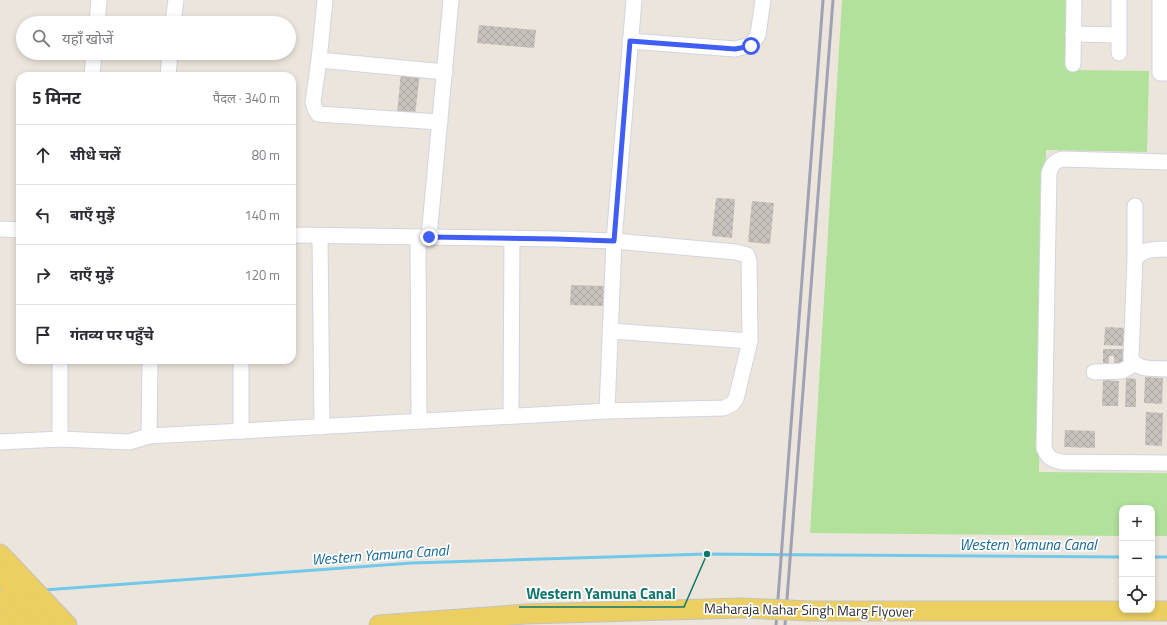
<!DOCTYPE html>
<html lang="hi">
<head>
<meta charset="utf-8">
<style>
  :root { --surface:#fff; --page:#f7f7f7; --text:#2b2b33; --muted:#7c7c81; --line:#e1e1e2 }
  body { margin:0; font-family:"Titillium Web","Noto Sans Devanagari",sans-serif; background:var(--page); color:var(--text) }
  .controls { position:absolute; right:12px; bottom:12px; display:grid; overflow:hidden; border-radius:8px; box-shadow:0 2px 6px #0003 }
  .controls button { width:36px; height:36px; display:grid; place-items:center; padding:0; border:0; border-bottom:1px solid var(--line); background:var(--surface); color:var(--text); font:20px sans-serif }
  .stop { position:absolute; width:12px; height:12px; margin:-9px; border:3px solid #405ef4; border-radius:50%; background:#fff }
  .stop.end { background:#405ef4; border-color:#fff; box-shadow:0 1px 4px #0008 }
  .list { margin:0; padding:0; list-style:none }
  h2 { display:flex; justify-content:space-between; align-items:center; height:52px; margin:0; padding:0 16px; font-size:17px }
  h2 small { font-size:13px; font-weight:400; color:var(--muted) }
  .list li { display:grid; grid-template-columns:26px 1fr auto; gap:12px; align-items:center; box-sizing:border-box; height:60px; padding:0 16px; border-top:1px solid var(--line) }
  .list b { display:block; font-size:15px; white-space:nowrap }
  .list em { font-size:13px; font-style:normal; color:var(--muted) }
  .icon { flex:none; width:22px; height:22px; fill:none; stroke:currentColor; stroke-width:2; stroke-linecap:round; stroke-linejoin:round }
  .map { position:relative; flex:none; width:1167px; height:625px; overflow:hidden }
  .search { position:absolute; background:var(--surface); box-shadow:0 2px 6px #0003; left:16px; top:16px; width:280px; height:44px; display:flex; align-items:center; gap:10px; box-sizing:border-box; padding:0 14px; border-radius:22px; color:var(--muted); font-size:15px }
  .panel { position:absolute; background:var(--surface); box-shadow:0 2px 6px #0003; left:16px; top:72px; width:280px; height:292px; border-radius:12px }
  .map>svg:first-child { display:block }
</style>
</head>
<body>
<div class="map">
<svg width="1167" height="625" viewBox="0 0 1167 625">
  <defs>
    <pattern id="building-cross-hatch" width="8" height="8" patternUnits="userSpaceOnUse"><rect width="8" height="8" fill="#c7c2bc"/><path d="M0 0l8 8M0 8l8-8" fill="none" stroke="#aba7a2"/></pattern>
  </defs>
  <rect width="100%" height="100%" fill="#ece5dc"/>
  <!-- park -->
  <path fill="#b1e19a" d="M842 0H1069L1067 70 1149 71 1147 152 1046 150 1039 472 1167 473V536H1152V508H1122V536L810 533Z"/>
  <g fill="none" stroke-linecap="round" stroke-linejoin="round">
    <!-- stream -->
    <g stroke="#72c8eb" stroke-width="3">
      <path d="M1152 557H1167"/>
      <path d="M44 590 412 563 707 554 1122 557"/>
    </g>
  </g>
  <!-- building -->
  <g fill="url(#building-cross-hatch)">
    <path d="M479 25 536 30 534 48 477 43Z"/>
    <path d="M401 72 420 73 415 116 397 114Z"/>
    <path d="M716 198 735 199 732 238 712 236Z"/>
    <path d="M752 201 774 203 770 244 748 242Z"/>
    <path d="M571 285 605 286 604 306 570 305Z"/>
    <path d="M1105 327 1126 328V346L1104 345Z"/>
    <path d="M1103 349H1125V364H1114V356H1109V364H1103Z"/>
    <path d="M1145 377 1163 378 1162 404 1144 403Z"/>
    <path d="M1126 378 1136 379V407H1125Z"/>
    <path d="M1103 380 1119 381 1118 406H1102Z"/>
    <path d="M1146 412 1163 413 1162 446 1145 445Z"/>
    <path d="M1065 430 1095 431V448L1064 447Z"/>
  </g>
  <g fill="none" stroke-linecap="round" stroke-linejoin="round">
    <!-- minor casing -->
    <g stroke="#d2d4e2" stroke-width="17">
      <g id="minor">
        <path d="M325 0 319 60 313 102 315 109 318 114 440 122"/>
        <path d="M1160 0V73H1167"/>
        <path d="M97 23 99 0"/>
        <path d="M173 23 176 0"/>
        <path d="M1073 34 1119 35"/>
        <path d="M630 41 735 49 751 45 758 35 763 0"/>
        <path d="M1119 53V0"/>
        <path d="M319 60 445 72"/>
        <path d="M1073 64 1074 0"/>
        <path d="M92 76 94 53"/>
        <path d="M168 76 170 53"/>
        <path d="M1167 162 1062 159C1054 161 1052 165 1049 173L1044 448C1048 458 1052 460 1062 462L1167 463"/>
        <path d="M0 229 20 230"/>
        <path d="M320 236 322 427"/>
        <path d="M418 237 419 421"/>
        <path d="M429 237 451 0"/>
        <path d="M1167 249C1154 250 1143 248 1135 259L1131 358C1136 371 1155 368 1167 369"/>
        <path d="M1135 259V206"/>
        <path d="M611 331 750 341"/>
        <path d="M150 360 149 436 607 411 724 408 732 404 736 399 750 341 749 261 747 255 736 252 614 241 556 239 292 235"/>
        <path d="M241 360V431"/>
        <path d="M1094 372 1122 371 1134 364"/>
        <path d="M607 411 614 241 634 0"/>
        <path d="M511 416 512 238"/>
        <path d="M60 439 129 442 149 436"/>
        <path d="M0 442 60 439V360"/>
      </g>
    </g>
    <!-- major casing -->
    <g stroke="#c3c3c3" stroke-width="21">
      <g id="major">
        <path d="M0 554 67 625"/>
        <path d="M0 572 24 604 44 625"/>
        <path d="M0 600 24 625"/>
        <path d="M810 611H1167"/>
        <path d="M0 624 1 625"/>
        <path d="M379 625 526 614 742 608"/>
      </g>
    </g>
    <!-- minor -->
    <use href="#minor" stroke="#fff" stroke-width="15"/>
    <!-- major -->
    <use href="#major" stroke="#eccf60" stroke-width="19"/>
    <!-- rail -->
    <g stroke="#9fa2b4" stroke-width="3">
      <path d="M776 625 823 0"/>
      <path d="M785 625 833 0"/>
    </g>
    <!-- major-bridge casing -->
    <g stroke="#c3c3c3" stroke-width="21" stroke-linecap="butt">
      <path id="major-bridge" d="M742 608 810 611"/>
    </g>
    <!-- major-bridge -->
    <use href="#major-bridge" stroke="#eccf60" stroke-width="19"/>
  </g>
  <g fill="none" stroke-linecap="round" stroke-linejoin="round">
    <!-- route -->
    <path stroke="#405ef4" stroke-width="5" d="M429 237 556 239 614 241 630 41 735 49 751 46"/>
  </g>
  <g text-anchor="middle" stroke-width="3.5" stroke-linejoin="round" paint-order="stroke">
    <!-- street labels -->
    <g font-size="14" fill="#2a2a2a" stroke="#fff">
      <text transform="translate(809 610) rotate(1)" y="5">Maharaja Nahar Singh Marg Flyover</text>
    </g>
    <!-- water labels -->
    <g font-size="15" font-style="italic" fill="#116697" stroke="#fff">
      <text x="1028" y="550">Western Yamuna Canal</text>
      <text transform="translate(380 555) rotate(-4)" y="5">Western Yamuna Canal</text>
    </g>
  </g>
  <!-- callouts -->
  <path fill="none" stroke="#0f766e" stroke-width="1.5" d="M707 554L684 607H519"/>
  <circle fill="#0f766e" stroke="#fff" stroke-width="1.5" cx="707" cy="554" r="4"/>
  <g font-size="15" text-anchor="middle" font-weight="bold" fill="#0f766e" stroke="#fff" stroke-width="3.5" stroke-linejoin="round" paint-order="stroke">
    <text x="601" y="599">Western Yamuna Canal</text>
  </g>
</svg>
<div class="controls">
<button>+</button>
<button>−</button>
<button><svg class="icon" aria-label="locate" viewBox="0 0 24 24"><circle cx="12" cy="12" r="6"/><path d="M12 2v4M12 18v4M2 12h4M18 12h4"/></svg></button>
</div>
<div class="stop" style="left:751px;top:46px"></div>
<div class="stop end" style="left:429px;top:237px"></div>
<div class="search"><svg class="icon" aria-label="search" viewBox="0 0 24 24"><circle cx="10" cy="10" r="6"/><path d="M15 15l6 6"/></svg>यहाँ खोजें</div>
<section class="panel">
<h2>5 मिनट<small>पैदल · 340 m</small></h2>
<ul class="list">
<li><svg class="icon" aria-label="ahead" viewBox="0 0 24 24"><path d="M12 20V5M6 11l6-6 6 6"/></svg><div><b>सीधे चलें</b></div><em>80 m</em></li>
<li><svg class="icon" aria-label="left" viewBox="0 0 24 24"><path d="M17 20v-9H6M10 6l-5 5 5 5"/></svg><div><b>बाएँ मुड़ें</b></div><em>140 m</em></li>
<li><svg class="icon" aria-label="right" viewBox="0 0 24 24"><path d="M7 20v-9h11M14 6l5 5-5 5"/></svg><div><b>दाएँ मुड़ें</b></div><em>120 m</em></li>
<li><svg class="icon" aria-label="arrive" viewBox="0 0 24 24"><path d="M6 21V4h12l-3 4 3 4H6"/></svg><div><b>गंतव्य पर पहुँचे</b></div></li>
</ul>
</section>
</div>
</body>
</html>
